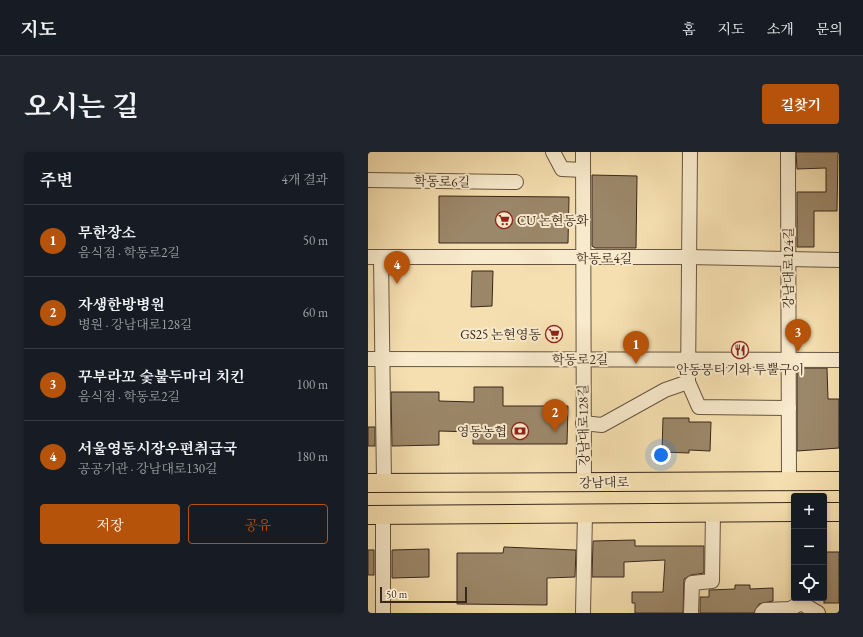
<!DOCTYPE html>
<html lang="ko">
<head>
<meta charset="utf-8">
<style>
  :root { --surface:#171b24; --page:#20242c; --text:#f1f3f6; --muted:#9ea1a6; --line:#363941; --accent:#b45309 }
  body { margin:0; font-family:"EB Garamond","Noto Serif KR",serif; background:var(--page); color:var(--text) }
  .controls { position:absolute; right:12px; bottom:12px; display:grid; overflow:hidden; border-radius:4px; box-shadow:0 2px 6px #0003 }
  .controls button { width:36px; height:36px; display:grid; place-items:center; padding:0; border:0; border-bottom:1px solid var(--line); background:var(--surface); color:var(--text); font:20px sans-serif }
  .scale { position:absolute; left:12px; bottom:10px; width:87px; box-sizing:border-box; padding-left:4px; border:2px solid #39271c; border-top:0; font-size:11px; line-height:14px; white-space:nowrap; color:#39271c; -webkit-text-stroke:3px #f8eacc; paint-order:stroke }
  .you { position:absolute; left:293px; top:303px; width:14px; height:14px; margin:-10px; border:3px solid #fff; border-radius:50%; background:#1a73e8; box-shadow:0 0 0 6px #1a73e833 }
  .badge { display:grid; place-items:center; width:26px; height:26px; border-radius:50%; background:var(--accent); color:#fff; font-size:13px; font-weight:700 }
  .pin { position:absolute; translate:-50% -33px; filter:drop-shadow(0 1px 2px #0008) }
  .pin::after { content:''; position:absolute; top:21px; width:14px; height:12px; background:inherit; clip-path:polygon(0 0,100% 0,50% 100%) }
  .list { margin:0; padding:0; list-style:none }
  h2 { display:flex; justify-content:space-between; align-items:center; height:52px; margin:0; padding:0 16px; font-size:17px }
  h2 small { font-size:13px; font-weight:400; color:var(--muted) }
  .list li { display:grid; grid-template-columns:26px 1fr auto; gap:12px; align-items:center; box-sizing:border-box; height:72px; padding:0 16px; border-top:1px solid var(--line) }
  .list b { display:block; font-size:15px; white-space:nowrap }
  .list p { margin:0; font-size:13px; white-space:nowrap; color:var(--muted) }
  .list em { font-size:13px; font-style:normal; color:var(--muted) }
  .actions { display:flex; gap:8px; padding:12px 16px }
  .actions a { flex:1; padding:9px 0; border:1px solid var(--accent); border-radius:4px; text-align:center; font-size:14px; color:var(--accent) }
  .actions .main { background:var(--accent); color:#fff }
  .icon { flex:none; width:22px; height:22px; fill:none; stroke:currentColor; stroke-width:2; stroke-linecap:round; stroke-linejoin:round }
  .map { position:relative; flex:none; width:471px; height:461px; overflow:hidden; border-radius:4px }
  header { display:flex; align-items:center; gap:24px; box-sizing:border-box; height:56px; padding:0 20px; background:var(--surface); border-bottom:1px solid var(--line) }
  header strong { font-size:19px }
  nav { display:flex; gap:22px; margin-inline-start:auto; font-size:14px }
  .intro { display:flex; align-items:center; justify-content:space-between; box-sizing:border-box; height:96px; padding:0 24px }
  h1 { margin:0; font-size:28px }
  .button { padding:10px 18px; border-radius:4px; background:var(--accent); color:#fff; font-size:14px; font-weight:700 }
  main { display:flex; gap:24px; padding:0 24px }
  aside { flex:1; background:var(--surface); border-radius:4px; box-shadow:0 2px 6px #0003 }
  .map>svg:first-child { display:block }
</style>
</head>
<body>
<header>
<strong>지도</strong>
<nav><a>홈</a><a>지도</a><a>소개</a><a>문의</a></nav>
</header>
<div class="intro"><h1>오시는 길</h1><a class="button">길찾기</a></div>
<main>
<aside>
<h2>주변<small>4개 결과</small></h2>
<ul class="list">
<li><span class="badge">1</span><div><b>무한장소</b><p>음식점 · 학동로2길</p></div><em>50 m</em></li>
<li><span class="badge">2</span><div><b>자생한방병원</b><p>병원 · 강남대로128길</p></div><em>60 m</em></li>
<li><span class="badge">3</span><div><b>꾸부라꼬 숯불두마리 치킨</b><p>음식점 · 학동로2길</p></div><em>100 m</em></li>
<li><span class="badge">4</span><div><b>서울영동시장우편취급국</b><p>공공기관 · 강남대로130길</p></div><em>180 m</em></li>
</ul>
<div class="actions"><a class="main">저장</a><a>공유</a></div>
</aside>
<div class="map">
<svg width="471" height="461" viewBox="0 0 471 461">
  <rect width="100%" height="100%" fill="#f5dfb0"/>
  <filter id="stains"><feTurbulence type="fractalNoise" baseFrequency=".005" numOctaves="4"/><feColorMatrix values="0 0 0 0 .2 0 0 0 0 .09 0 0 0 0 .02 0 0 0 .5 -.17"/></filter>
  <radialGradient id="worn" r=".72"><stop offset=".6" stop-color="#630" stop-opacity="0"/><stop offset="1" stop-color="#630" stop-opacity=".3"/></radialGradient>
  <!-- building -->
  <g fill="#9b8769" stroke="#39271c">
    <path d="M428 0H470L469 59H446V95H429V40H458V16L429 17Z"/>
    <path d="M224 23 269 24 268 96H227L224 94Z"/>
    <path d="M71 44 201 45 200 91H71Z"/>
    <path d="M104 119H125L124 154 103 155Z"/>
    <path d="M429 216H459L460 247H471V296L429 299Z"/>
    <path d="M106 235H135V254H200L199 292H105V280L71 279V293L24 294 23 240H71V249L106 250Z"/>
    <path d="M295 266H321V270H343L342 299 321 298V301L294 300Z"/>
    <rect x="0" y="275" width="7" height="19"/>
    <path d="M267 388V394H336V421L323 423 316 427 315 461H267V451H264V440H295L297 408 256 410V425H224L225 389Z"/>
    <path d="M136 395 208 398 207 425 179 426V453L89 452V401H135Z"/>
    <path d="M61 397V425L24 426V398Z"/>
    <rect x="0" y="398" width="6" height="25"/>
    <rect x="456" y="400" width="15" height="51"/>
    <path d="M367 433H382V437L405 436V449L391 452 386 461H332V445H341V438L367 437Z"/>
  </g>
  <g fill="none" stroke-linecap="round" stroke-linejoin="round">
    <!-- minor casing -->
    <g stroke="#685541" stroke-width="16">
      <g id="minor">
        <path d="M185 0 194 17 215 18"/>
        <path d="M215 0 216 330"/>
        <path d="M420 0 421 329"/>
        <path d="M0 28 148 30"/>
        <path d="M0 105H320L471 108"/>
        <path d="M13 106 16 331"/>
        <path d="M0 207 471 208"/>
        <path d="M320 230 322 0"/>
        <path d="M215 271 234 273 297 238 320 230 331 255 421 256"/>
        <path d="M15 362V461"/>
        <path d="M433 451 450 461"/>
        <path d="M215 461 217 361"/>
        <path d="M323 461 324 431 344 429 345 360"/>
        <path d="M394 461 397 458 422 457 433 451"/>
      </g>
    </g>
    <!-- major casing -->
    <g stroke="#39271c" stroke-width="20">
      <g id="major">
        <path d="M0 331 471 329"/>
        <path d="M456 360H471"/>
        <path d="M0 363 426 360"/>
      </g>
    </g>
    <!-- minor -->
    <use href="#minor" stroke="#f8eacc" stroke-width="14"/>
    <!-- major -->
    <use href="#major" stroke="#f5dfb0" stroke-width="18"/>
  </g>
  <!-- icons -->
  <defs>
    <g id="supermarket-ring" transform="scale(0.9)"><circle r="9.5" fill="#f8eacc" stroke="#8f2418" stroke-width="1.5"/><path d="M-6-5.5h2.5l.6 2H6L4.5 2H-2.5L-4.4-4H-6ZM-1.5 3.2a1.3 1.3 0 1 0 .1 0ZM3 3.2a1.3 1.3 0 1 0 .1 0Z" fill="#8f2418"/></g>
    <g id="restaurant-ring" transform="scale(0.9)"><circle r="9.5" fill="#f8eacc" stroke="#8f2418" stroke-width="1.5"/><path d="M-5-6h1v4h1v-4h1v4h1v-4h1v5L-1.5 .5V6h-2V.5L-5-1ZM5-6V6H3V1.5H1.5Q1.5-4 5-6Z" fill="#8f2418"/></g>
    <g id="bank-ring" transform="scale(0.9)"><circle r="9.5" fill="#f8eacc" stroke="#8f2418" stroke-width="1.5"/><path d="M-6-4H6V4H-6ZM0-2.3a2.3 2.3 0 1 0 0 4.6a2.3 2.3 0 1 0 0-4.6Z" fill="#8f2418"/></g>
  </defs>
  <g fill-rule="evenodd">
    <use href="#supermarket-ring" x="136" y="68"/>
    <use href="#supermarket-ring" x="186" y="182"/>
    <use href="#restaurant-ring" x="372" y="198"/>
    <use href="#bank-ring" x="152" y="279"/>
  </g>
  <g text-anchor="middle" stroke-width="4" stroke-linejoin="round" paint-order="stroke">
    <!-- street labels -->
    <g font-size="13" fill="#39271c" stroke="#f8eacc">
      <text transform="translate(74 29) rotate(1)" y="5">학동로6길</text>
      <text x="236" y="111">학동로4길</text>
      <text transform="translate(420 116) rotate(-90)" y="5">강남대로124길</text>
      <text x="212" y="212">학동로2길</text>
      <text transform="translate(215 273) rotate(-91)" y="5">강남대로128길</text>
      <text transform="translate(236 330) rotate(-1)" y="5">강남대로</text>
    </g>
    <!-- poi labels -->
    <g font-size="13" fill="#39271c" stroke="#f8eacc" text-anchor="end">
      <text x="149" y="73" text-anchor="start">CU 논현동화</text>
      <text x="173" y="187">GS25 논현영동</text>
      <text x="372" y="222" text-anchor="middle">안동뭉티기와 투뿔구이</text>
      <text x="139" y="284">영동농협</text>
    </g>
  </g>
  <rect width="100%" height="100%" filter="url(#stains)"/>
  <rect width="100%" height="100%" fill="url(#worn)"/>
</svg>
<div class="controls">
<button>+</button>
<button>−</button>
<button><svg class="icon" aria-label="locate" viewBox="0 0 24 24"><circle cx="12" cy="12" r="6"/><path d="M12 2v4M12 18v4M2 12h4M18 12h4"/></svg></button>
</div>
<div class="scale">50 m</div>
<div class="you"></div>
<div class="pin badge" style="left:268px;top:212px">1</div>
<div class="pin badge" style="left:187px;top:280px">2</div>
<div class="pin badge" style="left:430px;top:200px">3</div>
<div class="pin badge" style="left:29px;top:132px">4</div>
</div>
</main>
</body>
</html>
